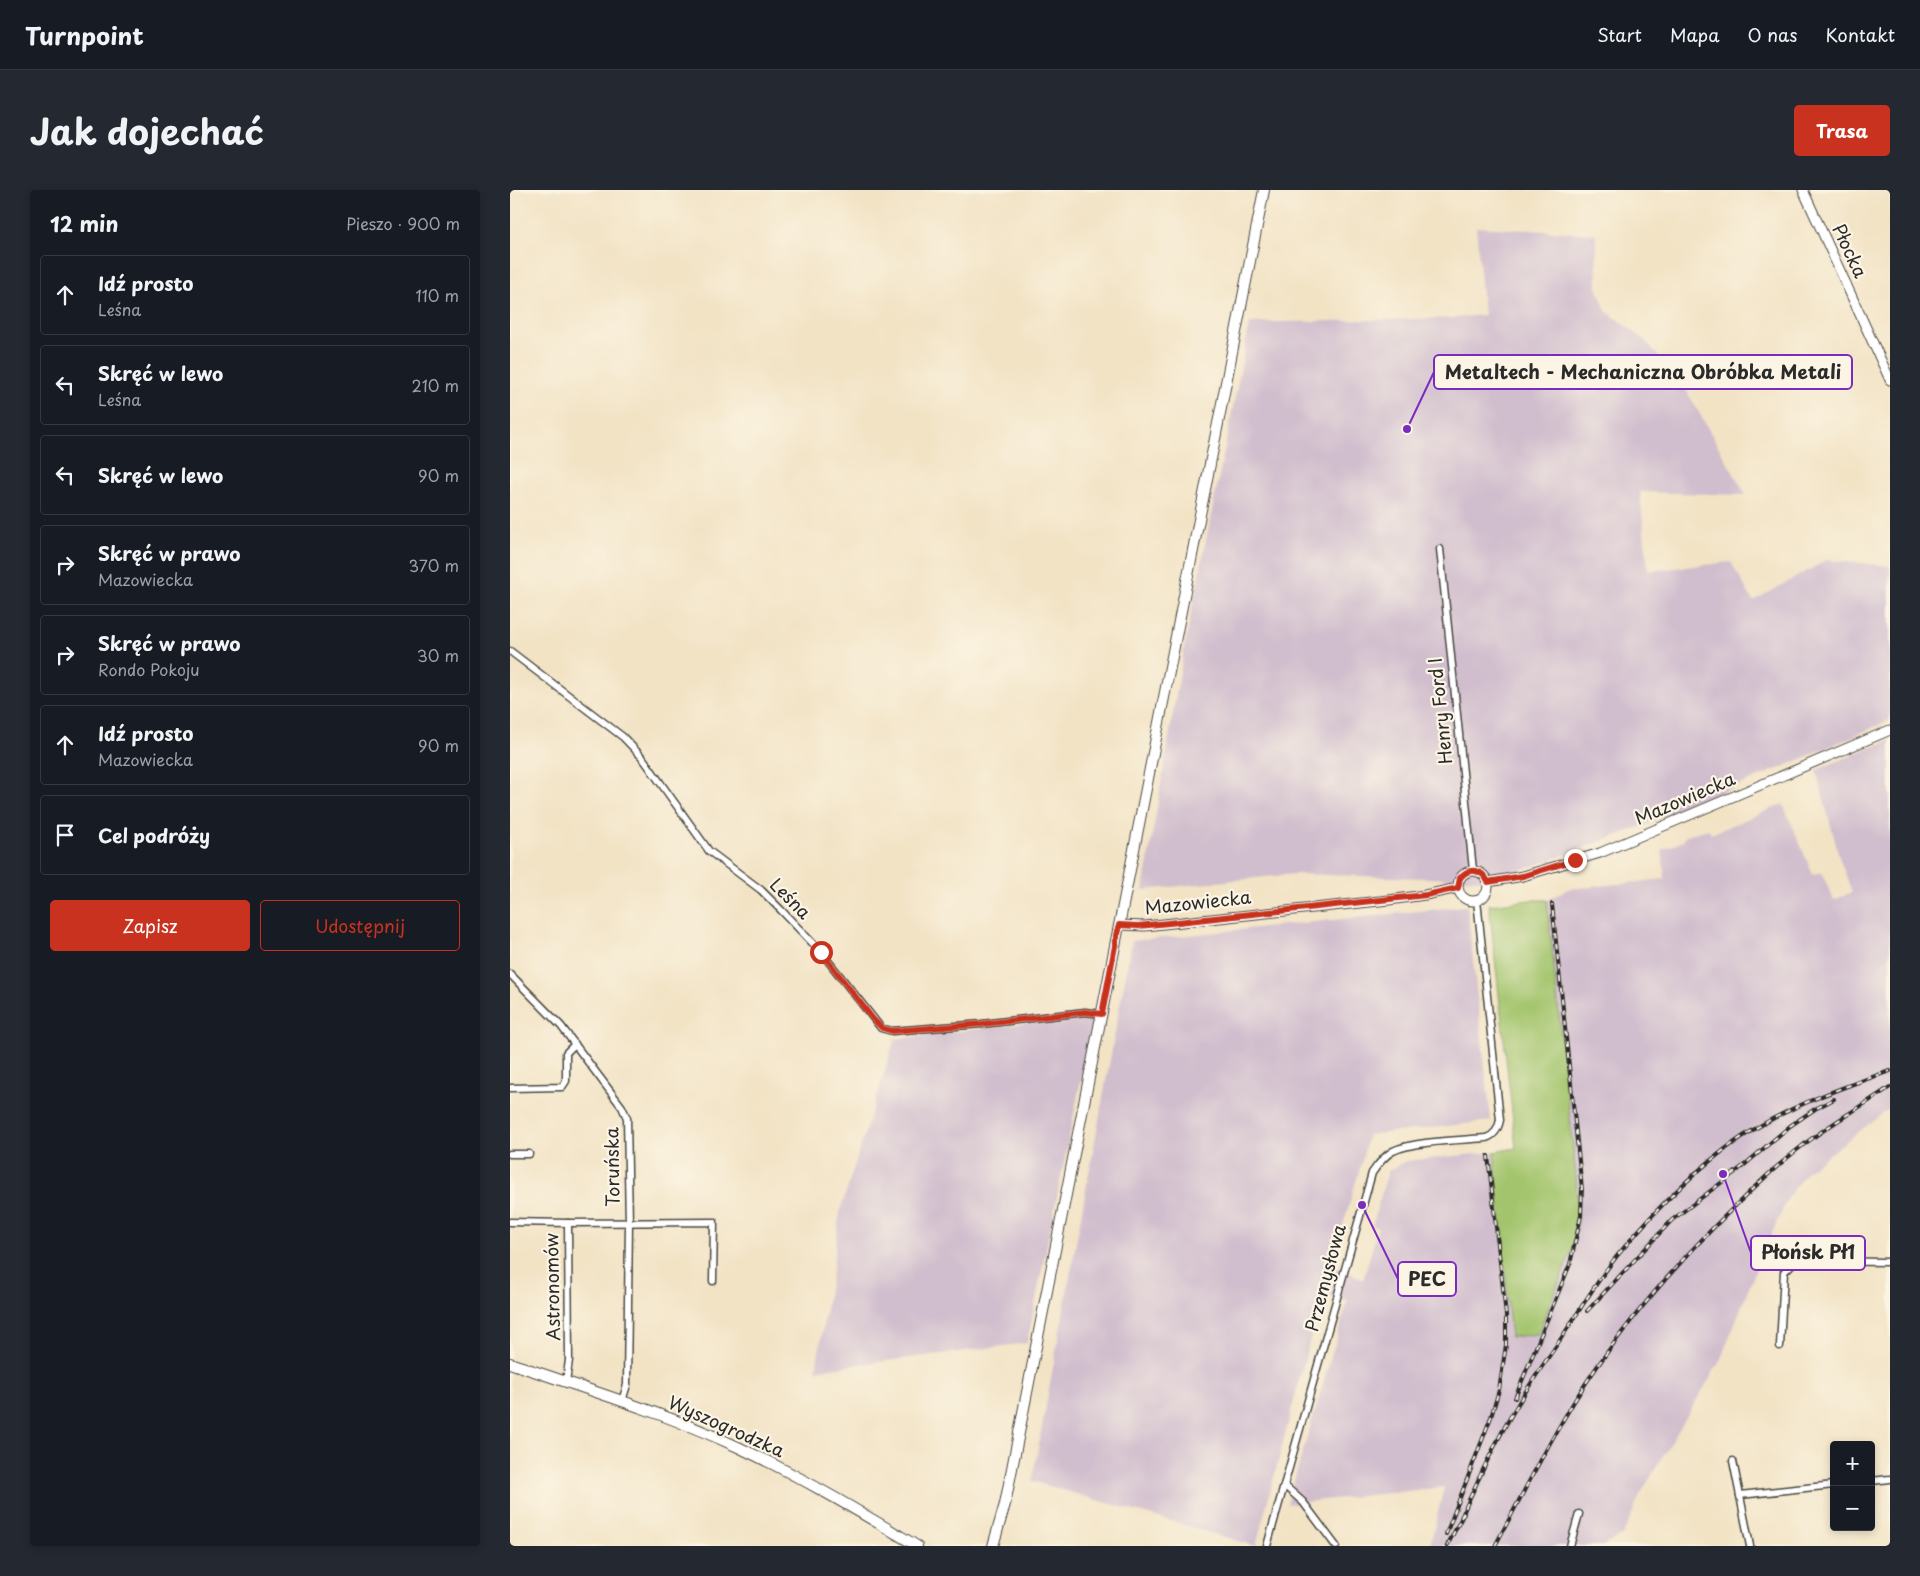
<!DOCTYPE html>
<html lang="pl">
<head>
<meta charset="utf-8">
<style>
  :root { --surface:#171b24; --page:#242831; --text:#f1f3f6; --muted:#9ea1a6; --line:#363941; --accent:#c8321e }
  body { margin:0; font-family:"Playpen Sans",sans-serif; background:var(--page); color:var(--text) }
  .controls { position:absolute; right:15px; bottom:15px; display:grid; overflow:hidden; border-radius:5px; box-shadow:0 2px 8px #0003 }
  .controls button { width:45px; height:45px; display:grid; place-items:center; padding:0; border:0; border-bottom:1px solid var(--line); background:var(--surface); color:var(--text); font:25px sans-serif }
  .stop { position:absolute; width:15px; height:15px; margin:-11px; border:4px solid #c8321e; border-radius:50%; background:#fff }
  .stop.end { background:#c8321e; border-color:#fff; box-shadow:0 1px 5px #0008 }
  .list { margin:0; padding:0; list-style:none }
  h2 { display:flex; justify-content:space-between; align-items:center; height:65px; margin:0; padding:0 20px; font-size:21px }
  h2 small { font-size:16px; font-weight:400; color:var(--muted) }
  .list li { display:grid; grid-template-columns:32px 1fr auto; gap:15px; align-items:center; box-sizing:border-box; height:80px; margin:0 10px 10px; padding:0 10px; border:1px solid var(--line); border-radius:5px }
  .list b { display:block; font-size:19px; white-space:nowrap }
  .list p { margin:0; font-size:16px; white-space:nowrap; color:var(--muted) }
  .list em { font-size:16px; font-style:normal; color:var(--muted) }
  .actions { display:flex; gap:10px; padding:15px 20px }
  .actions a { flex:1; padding:11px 0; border:1px solid var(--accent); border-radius:5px; text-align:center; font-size:18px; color:var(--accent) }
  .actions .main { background:var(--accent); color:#fff }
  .icon { flex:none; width:28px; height:28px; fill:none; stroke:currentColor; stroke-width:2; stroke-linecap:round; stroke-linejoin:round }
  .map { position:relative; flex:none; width:1380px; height:1356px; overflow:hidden; border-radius:5px }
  header { display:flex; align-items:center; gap:30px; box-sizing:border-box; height:70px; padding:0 25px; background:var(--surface); border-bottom:1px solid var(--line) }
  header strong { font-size:24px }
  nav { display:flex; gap:28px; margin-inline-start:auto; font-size:18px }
  .intro { display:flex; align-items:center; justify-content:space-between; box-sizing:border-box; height:120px; padding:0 30px }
  h1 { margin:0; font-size:35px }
  .button { padding:12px 22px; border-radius:5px; background:var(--accent); color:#fff; font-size:18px; font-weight:700 }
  main { display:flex; gap:30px; padding:0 30px }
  aside { flex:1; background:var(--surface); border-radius:5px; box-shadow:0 2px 8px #0003 }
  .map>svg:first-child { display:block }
</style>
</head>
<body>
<header>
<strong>Turnpoint</strong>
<nav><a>Start</a><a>Mapa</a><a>O nas</a><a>Kontakt</a></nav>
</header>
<div class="intro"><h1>Jak dojechać</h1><a class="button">Trasa</a></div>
<main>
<aside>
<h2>12 min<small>Pieszo · 900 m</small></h2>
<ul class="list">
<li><svg class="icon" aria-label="ahead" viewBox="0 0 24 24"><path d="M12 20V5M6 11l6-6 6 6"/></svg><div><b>Idź prosto</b><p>Leśna</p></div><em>110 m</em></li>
<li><svg class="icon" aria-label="left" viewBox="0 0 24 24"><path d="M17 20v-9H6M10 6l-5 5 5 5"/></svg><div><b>Skręć w lewo</b><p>Leśna</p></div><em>210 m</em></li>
<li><svg class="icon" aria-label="left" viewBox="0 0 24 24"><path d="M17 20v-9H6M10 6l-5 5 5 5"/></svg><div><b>Skręć w lewo</b></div><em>90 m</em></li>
<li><svg class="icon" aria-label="right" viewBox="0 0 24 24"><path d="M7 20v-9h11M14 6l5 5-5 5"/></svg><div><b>Skręć w prawo</b><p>Mazowiecka</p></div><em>370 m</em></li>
<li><svg class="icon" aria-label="right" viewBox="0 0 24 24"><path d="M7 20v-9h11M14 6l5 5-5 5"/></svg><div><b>Skręć w prawo</b><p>Rondo Pokoju</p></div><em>30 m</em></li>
<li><svg class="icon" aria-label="ahead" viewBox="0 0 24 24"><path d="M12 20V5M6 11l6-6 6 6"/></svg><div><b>Idź prosto</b><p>Mazowiecka</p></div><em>90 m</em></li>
<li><svg class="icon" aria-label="arrive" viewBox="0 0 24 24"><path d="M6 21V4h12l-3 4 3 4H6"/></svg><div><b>Cel podróży</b></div></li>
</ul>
<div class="actions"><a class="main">Zapisz</a><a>Udostępnij</a></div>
</aside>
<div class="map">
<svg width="1380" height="1356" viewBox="0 0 1380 1356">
  <rect width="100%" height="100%" fill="#fcf5e5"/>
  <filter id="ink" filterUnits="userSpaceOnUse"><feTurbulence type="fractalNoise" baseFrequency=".02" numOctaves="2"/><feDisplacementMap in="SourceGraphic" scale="10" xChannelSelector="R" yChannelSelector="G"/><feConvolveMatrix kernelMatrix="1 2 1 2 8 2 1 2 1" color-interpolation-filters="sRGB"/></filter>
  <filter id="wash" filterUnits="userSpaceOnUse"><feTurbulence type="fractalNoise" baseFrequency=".0096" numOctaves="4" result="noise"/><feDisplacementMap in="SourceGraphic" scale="20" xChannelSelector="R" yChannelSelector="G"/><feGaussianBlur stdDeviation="1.12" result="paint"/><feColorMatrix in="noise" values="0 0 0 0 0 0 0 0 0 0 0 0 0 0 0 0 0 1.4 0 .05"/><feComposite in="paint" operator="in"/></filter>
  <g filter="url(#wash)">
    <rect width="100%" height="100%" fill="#f2e3c5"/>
    <!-- industrial -->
    <g fill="#d0bdcd">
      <path d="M966 37 1086 44 1087 97 1096 121 1135 150 1176 200 1236 305 1130 302 1138 381 1221 372 1243 411 1317 370 1380 376V530L1296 567 1127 638 1032 673 980 690 784 684 633 700 674 459 740 133 944 128 974 125Z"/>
      <path d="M1380 550V918L1297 981 1279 1006 1253 1062 1210 1171 1131 1303 1113 1345 1092 1356H920L934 1297 777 1314 838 1110 811 1107 746 1356 522 1291 622 751 957 716 981 931 858 945 852 971 822 1072 853 1090 868 1038 862 1036 878 981 897 971 984 962 1001 1147 1028 1144 1068 1031 1066 987 1037 710 1058 699 1082 697 1084 695 1089 696 1155 689 1152 660 1173 651 1176 645 1199 639 1201 644 1273 614 1303 685 1311 682 1324 710 1342 702 1330 670 1306 580Z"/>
      <path d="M573 829 583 831 517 1153 306 1180 323 1076 330 1021 385 849 516 833Z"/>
    </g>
    <!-- green -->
    <path fill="#a3c46c" stroke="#67784c" d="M1020 710H1037L1066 987 1068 1031 1062 1060 1028 1144 1001 1147 984 962 1006 958 979 715Z"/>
  </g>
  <g filter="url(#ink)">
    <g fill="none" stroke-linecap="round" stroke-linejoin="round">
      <!-- street casing -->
      <g stroke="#494742" stroke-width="9">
        <g id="street">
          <path d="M930 359 963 680"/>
          <path d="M0 461 113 547 132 567 199 661 251 700 271 720 311 762 371 838 382 841 472 834 575 822 592 824"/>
          <path d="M0 784 51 836 112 917 117 928 119 1033 117 1195 112 1211"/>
          <path d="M0 898 52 897 56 891V863L65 854"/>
          <path d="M0 964H19"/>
          <path d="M0 1032 58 1033"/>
          <path d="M1270 1156 1274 1082 1285 1071 1380 1072"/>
          <path d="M56 1192 59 1170 58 1033 204 1032 203 1091"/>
          <path d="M1223 1271 1240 1356"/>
          <path d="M1361 1291 1380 1289"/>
          <path d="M775 1296 793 1312 826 1356"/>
          <path d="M1230 1305 1324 1295"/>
          <path d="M757 1356 862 983C868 974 874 966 883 961 902 951 953 950 976 948 985 945 988 939 990 930L967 710"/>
          <path d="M1060 1356 1069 1324"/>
        </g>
      </g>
      <!-- secondary casing -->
      <g stroke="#494742" stroke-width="11">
        <g id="secondary">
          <path d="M1293 0 1380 190"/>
          <circle cx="963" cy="696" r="15"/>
          <path d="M978 692 1013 686 1090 663 1380 540"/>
          <path d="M609 735 635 736 879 710 915 705 948 698"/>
        </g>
      </g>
      <!-- primary casing -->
      <g stroke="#494742" stroke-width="12">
        <g id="primary">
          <path d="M0 1173C76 1199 155 1223 228 1257 290 1286 348 1321 407 1356"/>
          <path d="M483 1356 495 1314 754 0"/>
        </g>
      </g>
      <!-- street -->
      <use href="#street" stroke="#fff" stroke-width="6"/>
      <!-- secondary -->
      <use href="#secondary" stroke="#fff" stroke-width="9"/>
      <!-- primary -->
      <use href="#primary" stroke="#fff" stroke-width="10"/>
      <!-- rail casing -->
      <g stroke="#2b2b2b" stroke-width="4">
        <g id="rail">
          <path d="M1077 1121 1162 1030 1232 977 1280 936 1305 919 1324 909"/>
          <path d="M1005 1208 1060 1074 1071 1026 1072 999 1042 714"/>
          <path d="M951 1328C968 1289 986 1250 1008 1214 1021 1192 1036 1171 1050 1150 1070 1120 1088 1088 1112 1060 1146 1019 1188 977 1232 947 1277 917 1330 898 1380 881"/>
          <path d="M936 1344 981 1227 989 1200 996 1155V1125L978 966"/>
          <path d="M937 1356 954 1323"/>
          <path d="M985 1356C1011 1307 1036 1257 1065 1210 1105 1146 1153 1089 1205 1036 1233 1008 1261 980 1292 956 1320 934 1351 917 1380 897"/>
        </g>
      </g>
      <!-- rail -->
      <use href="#rail" stroke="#fcf5e5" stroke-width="2" stroke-dasharray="5.5" stroke-linecap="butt"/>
    </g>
  </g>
  <g fill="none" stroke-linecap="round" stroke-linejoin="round" filter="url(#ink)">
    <!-- route -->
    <path stroke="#c8321e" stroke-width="6" d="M311 762 363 829 372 838 382 841 472 834 575 822 592 824 609 735 628 736 659 733 916 705 948 698 950 688C959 677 972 679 978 692L1013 686 1065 670"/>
  </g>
  <g text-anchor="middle" stroke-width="4.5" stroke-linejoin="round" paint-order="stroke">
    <!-- street labels -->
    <g font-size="18" fill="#2b2b2b" stroke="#fcf5e5">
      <text transform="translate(1339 61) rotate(65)" y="6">Płocka</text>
      <text transform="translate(931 521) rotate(-96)" y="6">Henry Ford I</text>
      <text transform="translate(1175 609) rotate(-23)" y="6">Mazowiecka</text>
      <text transform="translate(280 709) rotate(45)" y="6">Leśna</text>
      <text transform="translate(688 713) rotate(-6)" y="6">Mazowiecka</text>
      <text transform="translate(103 977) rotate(-91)" y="6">Toruńska</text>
      <text transform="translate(816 1088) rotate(-75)" y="6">Przemysłowa</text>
      <text transform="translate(43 1097) rotate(-91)" y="6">Astronomów</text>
      <text transform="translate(216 1237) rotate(24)" y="6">Wyszogrodzka</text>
    </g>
  </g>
  <!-- callouts -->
  <path fill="none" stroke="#7b2cbf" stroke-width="2" d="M897 239L924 182M1213 984L1241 1063M852 1015L888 1089"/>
  <g fill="#7b2cbf" stroke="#fcf5e5" stroke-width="2">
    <circle cx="897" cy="239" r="5"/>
    <circle cx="1213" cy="984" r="5"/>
    <circle cx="852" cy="1015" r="5"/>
  </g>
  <g fill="#fcf5e5" stroke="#7b2cbf" stroke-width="2">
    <rect x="924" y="165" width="418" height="34" rx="5"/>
    <rect x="1241" y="1046" width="114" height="34" rx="5"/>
    <rect x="888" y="1072" width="58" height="34" rx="5"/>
  </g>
  <g font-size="19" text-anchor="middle" font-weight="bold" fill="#2b2b2b">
    <text x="1133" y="189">Metaltech - Mechaniczna Obróbka Metali</text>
    <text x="1298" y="1069">Płońsk Pł1</text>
    <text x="917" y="1096">PEC</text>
  </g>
</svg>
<div class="controls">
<button>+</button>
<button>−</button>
</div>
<div class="stop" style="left:311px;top:762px"></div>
<div class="stop end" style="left:1065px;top:670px"></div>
</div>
</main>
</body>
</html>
